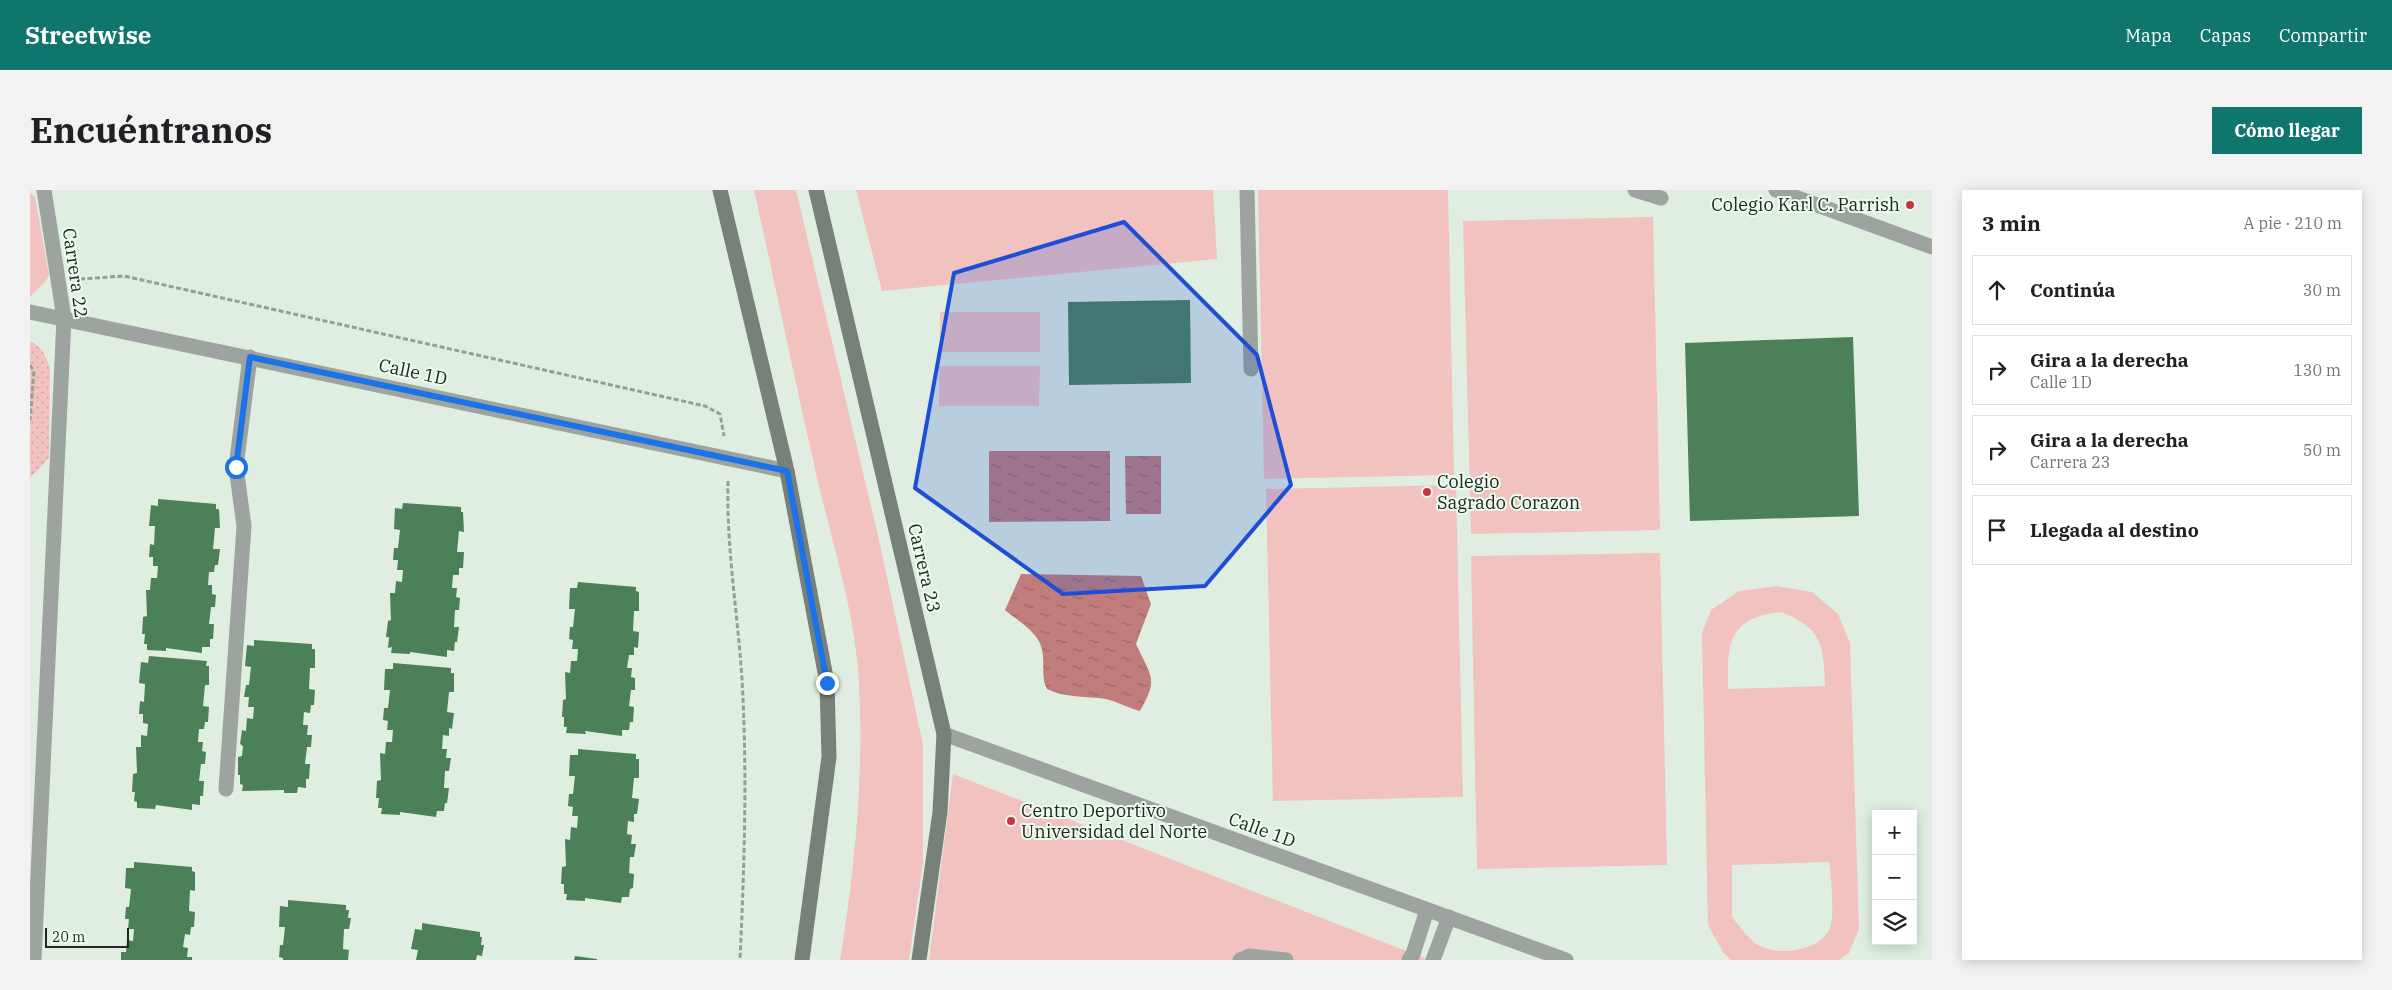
<!DOCTYPE html>
<html lang="es">
<head>
<meta charset="utf-8">
<style>
  :root { --surface:#fff; --page:#f2f2f2; --text:#202124; --muted:#757577; --line:#e0e0e0; --accent:#0f766e }
  body { margin:0; font-family:"IBM Plex Serif",serif; background:var(--page); color:var(--text) }
  .controls { position:absolute; right:15px; bottom:15px; display:grid; overflow:hidden; border-radius:0px; box-shadow:0 2px 12px #0003 }
  .controls button { width:45px; height:45px; display:grid; place-items:center; padding:0; border:0; border-bottom:1px solid var(--line); background:var(--surface); color:var(--text); font:25px sans-serif }
  .scale { position:absolute; left:15px; bottom:12px; width:84px; box-sizing:border-box; padding-left:5px; border:2px solid #212622; border-top:0; font-size:14px; line-height:18px; white-space:nowrap; color:#212622; -webkit-text-stroke:4px #ecfcee; paint-order:stroke }
  .stop { position:absolute; width:15px; height:15px; margin:-11px; border:4px solid #1a73e8; border-radius:50%; background:#fff }
  .stop.end { background:#1a73e8; border-color:#fff; box-shadow:0 1px 5px #0008 }
  .list { margin:0; padding:0; list-style:none }
  h2 { display:flex; justify-content:space-between; align-items:center; height:65px; margin:0; padding:0 20px; font-size:21px }
  h2 small { font-size:16px; font-weight:400; color:var(--muted) }
  .list li { display:grid; grid-template-columns:32px 1fr auto; gap:15px; align-items:center; box-sizing:border-box; height:70px; margin:0 10px 10px; padding:0 10px; border:1px solid var(--line); border-radius:0px }
  .list b { display:block; font-size:19px; white-space:nowrap }
  .list p { margin:0; font-size:16px; white-space:nowrap; color:var(--muted) }
  .list em { font-size:16px; font-style:normal; color:var(--muted) }
  .icon { flex:none; width:28px; height:28px; fill:none; stroke:currentColor; stroke-width:2; stroke-linecap:round; stroke-linejoin:round }
  .map { position:relative; flex:none; width:1902px; height:770px; overflow:hidden; border-radius:0px }
  header { display:flex; align-items:center; gap:30px; box-sizing:border-box; height:70px; padding:0 25px; background:var(--accent); color:#fff }
  header strong { font-size:24px }
  nav { display:flex; gap:28px; margin-inline-start:auto; font-size:18px }
  .intro { display:flex; align-items:center; justify-content:space-between; box-sizing:border-box; height:120px; padding:0 30px }
  h1 { margin:0; font-size:35px }
  .button { padding:12px 22px; border-radius:0px; background:var(--accent); color:#fff; font-size:18px; font-weight:700 }
  main { display:flex; gap:30px; padding:0 30px }
  aside { flex:1; background:var(--surface); border-radius:0px; box-shadow:0 2px 12px #0003 }
  .map>svg:first-child { display:block }
</style>
</head>
<body>
<header>
<strong>Streetwise</strong>
<nav><a>Mapa</a><a>Capas</a><a>Compartir</a></nav>
</header>
<div class="intro"><h1>Encuéntranos</h1><a class="button">Cómo llegar</a></div>
<main>
<div class="map">
<svg width="1902" height="770" viewBox="0 0 1902 770">
  <defs>
    <pattern id="park-dots" width="8" height="8" patternUnits="userSpaceOnUse" patternTransform="scale(1.25)"><rect width="8" height="8" fill="#f1c2c0"/><path d="M2 2h.1M6 6h.1" fill="none" stroke="#cea7a5" stroke-width="1.8" stroke-linecap="round"/></pattern>
    <pattern id="water-ripples" width="26" height="14" patternUnits="userSpaceOnUse" patternTransform="scale(1.25)"><rect width="26" height="14" fill="#c07d7b"/><path d="M2 4q2-2 4 0t4 0M15 11q2-2 4 0t4 0" fill="none" stroke="#9c6664"/></pattern>
  </defs>
  <rect width="100%" height="100%" fill="#dfeee1"/>
  <!-- grass -->
  <g fill="#f1c2c0" fill-rule="evenodd">
    <path d="M724 0H766L849 350 893 555V673L879 770H810C825 679 834 584 829 492 825 425 805 361 789 296 766 197 746 98 724 0Z"/>
    <path d="M826 0H1183L1187 69 852 101Z"/>
    <path d="M1228 0H1418L1424 285 1234 289Z"/>
    <path d="M0 3 5 7 19 85 15 92 0 107Z"/>
    <path d="M1623 27 1630 340 1441 344 1433 31Z"/>
    <rect x="910" y="122" width="100" height="40"/>
    <path d="M909 176H1010L1009 216H909Z"/>
    <path d="M1426 295 1433 607 1243 611 1236 299Z"/>
    <path d="M1630 363 1637 675 1447 679 1441 366Z"/>
    <path d="M1747 396 1782 402 1808 424 1820 453 1829 739 1819 763 1809 770H1701L1693 762 1678 735 1672 443 1681 420 1709 401ZM1752 422C1792 439 1794 455 1795 496L1698 499C1697 452 1699 427 1752 422ZM1799 672C1801 685 1804 723 1801 734 1795 762 1745 768 1725 753 1716 746 1709 735 1702 727V675Z"/>
    <path d="M923 584 1399 770H899Z"/>
  </g>
  <!-- park -->
  <path fill="url(#park-dots)" d="M0 152C12 155 17 168 20 179L19 268 0 288V293Z"/>
  <!-- water -->
  <g fill="url(#water-ripples)">
    <path d="M959 261H1080V331L959 332Z"/>
    <path d="M1095 266H1131V324H1096Z"/>
    <path d="M991 384 1111 386 1121 414 1106 454C1121 487 1129 488 1110 521 1099 518 1085 511 1076 509 1056 506 1035 508 1017 499 1010 485 1016 471 1011 456 1007 442 987 430 975 420Z"/>
  </g>
  <!-- building -->
  <g fill="#4c8058">
    <path d="M1160 110 1161 193 1039 195 1038 112Z"/>
    <path d="M1823 147 1829 326 1660 331 1655 153Z"/>
    <path d="M128 309 186 314V319H189L190 338H185L183 359H190L188 375H185L184 382H179L178 395H182V404L186 405 185 417H181L179 434H184L183 449H180V457H172V463L136 458V461L117 460V454H114L115 444H112L113 427 117 426 116 400H120L121 388H127L128 376H123V367H119L120 354 124 355 125 336H119L121 315 128 316Z"/>
    <path d="M373 313 431 317V322H433L434 342 429 341 427 362H434L433 378H429V385H423L422 398H427L426 407 430 408 429 420H425L424 437H429L427 452H425L424 461 417 460V467L380 462V464L361 463 362 457 358 458 359 447H356L358 431 361 430 360 403H365L366 391 372 392 373 380H367L368 370H363L364 358H368L370 340 364 339 365 318 372 319Z"/>
    <path d="M548 392 606 397V401L609 402V421H604L603 441 609 442 608 458 604 457V465H599L597 478H602L601 487 605 488V500H601L599 516 604 517 603 532H600L599 540H592V546L555 541 556 544 536 543 537 537H534V527H532L533 510 536 509 535 482 540 483 541 471H547L548 459H542L543 450 539 449 540 437H543L545 419H539L540 398H547Z"/>
    <path d="M224 450 282 454V459H285V478H280L279 499 285 500 284 515H281L280 523 274 522 273 535H278L277 545H282L281 557H277L275 574H280L279 589H276V598L268 597 267 603H254V600L212 601 213 595 210 594V585H208V567L212 566 213 556 210 554 212 540 216 541 217 528 223 529 224 517H218L219 507H214L216 495H219L221 477 215 476 217 455 224 456Z"/>
    <path d="M119 466 177 471 176 476H179V495H175L173 516 179 517 178 532H175L174 539H169L168 552H173L172 561 176 562 175 574H171L169 591H174L173 606H170V615L162 614V620L126 615 125 619 107 618V612L104 611 105 602H102L103 584 107 583 106 557H111V545L117 546 118 534 113 533V524H109L110 511 114 512 115 494 109 493 111 472 118 473Z"/>
    <path d="M363 473 421 478V483H424V502H419L417 522 424 523 422 539 419 538V546L413 545 412 559H417L416 568H421L419 581H415L414 598H419L417 613H415L414 621H407L406 627 370 622V625L351 624 352 618H348L349 608H346L347 591 351 590 350 563 355 564 356 552H362L363 540H357L358 531 353 530 354 518H358L360 500H354L355 479H363Z"/>
    <path d="M548 559 606 564V569H609V588H604L602 608 609 609 607 624H604V632L598 631 597 644 602 645 601 654H606L604 667H600L599 683 604 684 603 698 600 699 599 707H592L591 713 555 708V711L536 710 537 704H534V694H531L532 677 536 676 535 649 540 650 541 637 547 638 548 626H542L543 617 538 616 539 604H543L545 586H539L540 565H548Z"/>
    <path d="M104 672 162 677V681L165 682V701L160 700 159 721 165 722 164 737H161L160 745 155 744 153 757 158 758 157 767H162V770H91V762H96L97 750 103 751 104 739H98L99 729H95L96 717H99L101 699 95 698 96 678H104Z"/>
    <path d="M258 710 316 715V720H319L318 728H321L319 739H314L313 759 319 760 318 770H253V768L249 767 250 755H253L255 737H249L250 716 258 717Z"/>
    <path d="M392 733 450 742V747H452L451 755H454L452 766 447 765 446 770H386L388 760 381 759 385 739 392 740Z"/>
    <path d="M545 766 567 769V770H544Z"/>
  </g>
  <g fill="none" stroke-linecap="round" stroke-linejoin="round">
    <!-- path -->
    <g stroke="#949f96" stroke-width="3" stroke-dasharray="5 2.5" stroke-linecap="butt">
      <path d="M50 89 94 86 675 216 690 224 694 246"/>
      <path d="M0 175 4 181 0 230"/>
      <path d="M698 291C696 364 710 435 713 508 717 595 714 683 710 770"/>
    </g>
    <!-- lane -->
    <g stroke="#9da39e" stroke-width="15">
      <path d="M1217 0 1221 179"/>
      <path d="M1605 0 1631 8"/>
      <path d="M1210 770 1219 766 1256 770"/>
      <path d="M1379 770 1383 764 1397 720"/>
      <path d="M1403 770 1419 727"/>
    </g>
    <!-- street -->
    <g stroke="#9da39e" stroke-width="15">
      <path d="M1746 0 1902 57"/>
      <path d="M0 122 757 281"/>
      <path d="M914 544 1536 770"/>
      <path d="M196 599 214 336 206 277 220 167"/>
      <path d="M4 770 34 128 14 0"/>
    </g>
    <!-- secondary -->
    <g stroke="#788179" stroke-width="15">
      <path d="M690 0 757 281 797 493 799 567 772 770"/>
      <path d="M786 0 914 544 910 622 889 770"/>
    </g>
  </g>
  <g fill="none" stroke-linecap="round" stroke-linejoin="round">
    <!-- route -->
    <path stroke="#1a73e8" stroke-width="6" d="M206 277 220 167 757 281 797 493"/>
  </g>
  <!-- marked area -->
  <path fill="#1d4ed8" fill-opacity="0.2" stroke="#1d4ed8" stroke-width="4" stroke-linejoin="round" d="M1094 32 1227 165 1261 295 1175 396 1033 404 885 298 924 83Z"/>
  <!-- markers -->
  <g fill="#c63641" stroke="#ecfcee" stroke-width="2">
    <circle cx="1880" cy="15" r="5"/>
    <circle cx="1397" cy="302" r="5"/>
    <circle cx="981" cy="631" r="5"/>
  </g>
  <g text-anchor="middle" stroke-width="4" stroke-linejoin="round" paint-order="stroke">
    <!-- poi labels -->
    <g font-size="18" fill="#212622" stroke="#ecfcee" text-anchor="start">
      <text x="1870" y="21" text-anchor="end">Colegio Karl C. Parrish</text>
      <text x="1407" y="298">Colegio<tspan x="1407" dy="21">Sagrado Corazon</tspan></text>
      <text x="991" y="627">Centro Deportivo<tspan x="991" dy="21">Universidad del Norte</tspan></text>
    </g>
    <!-- street labels -->
    <g font-size="18" fill="#212622" stroke="#ecfcee">
      <text transform="translate(45 83) rotate(82)" y="6">Carrera 22</text>
      <text transform="translate(383 182) rotate(12)" y="6">Calle 1D</text>
      <text transform="translate(894 378) rotate(77)" y="6">Carrera 23</text>
      <text transform="translate(1232 640) rotate(20)" y="6">Calle 1D</text>
    </g>
  </g>
</svg>
<div class="controls">
<button>+</button>
<button>−</button>
<button><svg class="icon" aria-label="layers" viewBox="0 0 24 24"><path d="M12 4l9 5-9 5-9-5zM3 14l9 5 9-5"/></svg></button>
</div>
<div class="scale">20 m</div>
<div class="stop" style="left:206px;top:277px"></div>
<div class="stop end" style="left:797px;top:493px"></div>
</div>
<aside>
<h2>3 min<small>A pie · 210 m</small></h2>
<ul class="list">
<li><svg class="icon" aria-label="ahead" viewBox="0 0 24 24"><path d="M12 20V5M6 11l6-6 6 6"/></svg><div><b>Continúa</b></div><em>30 m</em></li>
<li><svg class="icon" aria-label="right" viewBox="0 0 24 24"><path d="M7 20v-9h11M14 6l5 5-5 5"/></svg><div><b>Gira a la derecha</b><p>Calle 1D</p></div><em>130 m</em></li>
<li><svg class="icon" aria-label="right" viewBox="0 0 24 24"><path d="M7 20v-9h11M14 6l5 5-5 5"/></svg><div><b>Gira a la derecha</b><p>Carrera 23</p></div><em>50 m</em></li>
<li><svg class="icon" aria-label="arrive" viewBox="0 0 24 24"><path d="M6 21V4h12l-3 4 3 4H6"/></svg><div><b>Llegada al destino</b></div></li>
</ul>
</aside>
</main>
</body>
</html>
